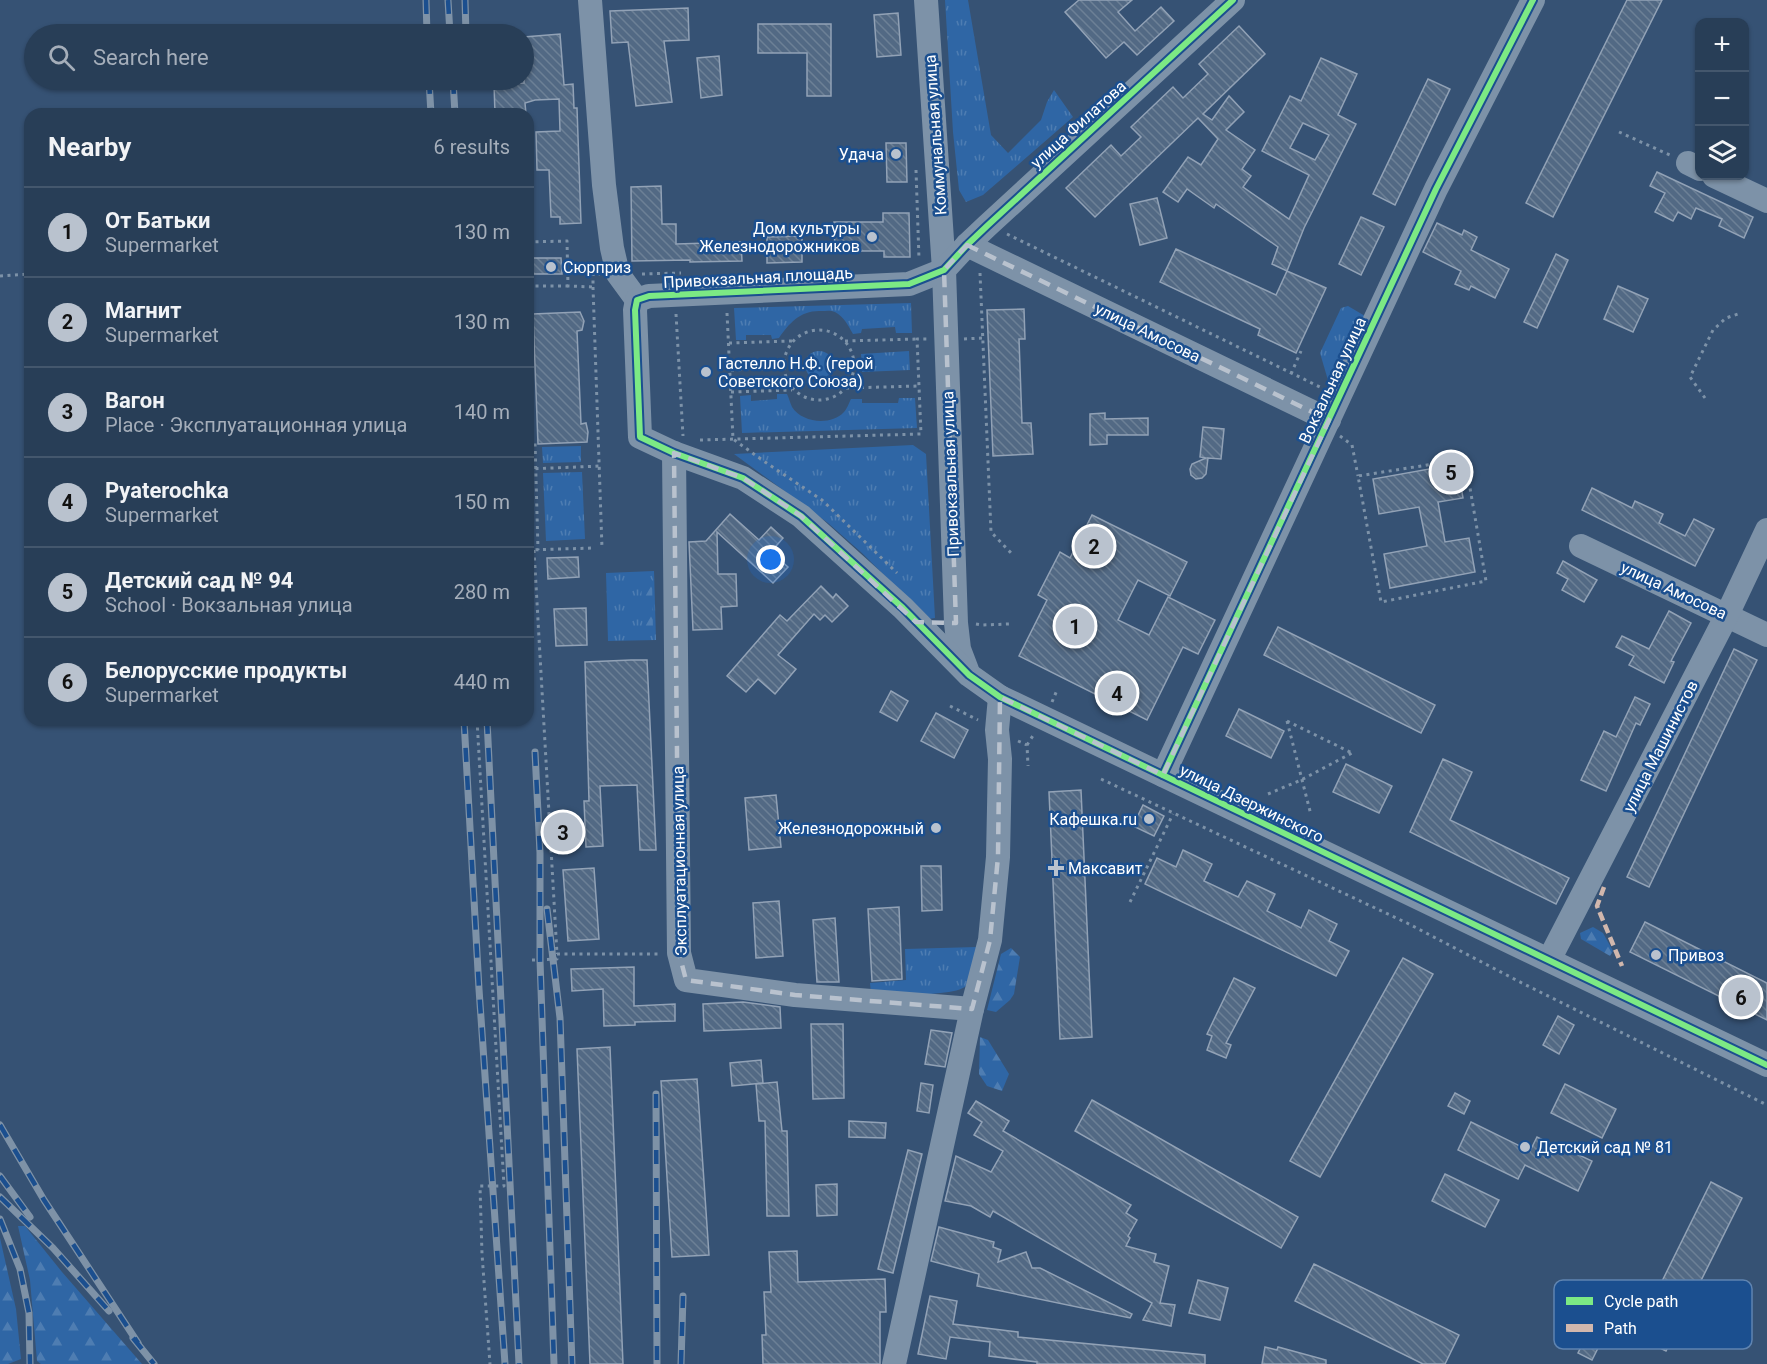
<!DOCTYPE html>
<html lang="en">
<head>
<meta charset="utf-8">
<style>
  :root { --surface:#283e57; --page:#30455d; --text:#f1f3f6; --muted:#a5aeba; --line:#44576d; --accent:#b9c2ce }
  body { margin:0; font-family:Roboto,sans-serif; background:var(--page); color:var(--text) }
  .controls { position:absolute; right:18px; top:18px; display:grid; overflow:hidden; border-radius:12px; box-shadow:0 2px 4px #0004 }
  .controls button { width:54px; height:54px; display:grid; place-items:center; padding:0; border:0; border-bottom:2px solid var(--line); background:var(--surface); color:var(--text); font:30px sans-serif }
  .you { position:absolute; left:771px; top:560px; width:21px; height:21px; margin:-15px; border:4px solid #fff; border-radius:50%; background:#1a73e8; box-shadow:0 0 0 9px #1a73e833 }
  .badge { display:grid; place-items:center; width:39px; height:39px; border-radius:50%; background:var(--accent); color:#111; font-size:20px; font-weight:700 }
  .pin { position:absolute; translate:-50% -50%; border:3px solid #fff; box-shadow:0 2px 6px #0006 }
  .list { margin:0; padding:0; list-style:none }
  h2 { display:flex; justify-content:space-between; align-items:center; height:78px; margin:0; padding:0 24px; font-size:26px }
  h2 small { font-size:20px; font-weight:400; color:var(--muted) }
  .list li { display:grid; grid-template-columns:39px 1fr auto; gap:18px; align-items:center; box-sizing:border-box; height:90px; padding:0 24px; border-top:2px solid var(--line) }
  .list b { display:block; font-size:22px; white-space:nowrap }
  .list p { margin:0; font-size:20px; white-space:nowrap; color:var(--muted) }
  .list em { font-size:20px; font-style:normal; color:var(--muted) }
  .icon { flex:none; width:33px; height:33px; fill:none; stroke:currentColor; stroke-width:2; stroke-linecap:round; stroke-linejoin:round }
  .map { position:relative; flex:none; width:1767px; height:1364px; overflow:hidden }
  .search { position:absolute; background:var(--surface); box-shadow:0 2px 4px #0004; left:24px; top:24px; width:510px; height:66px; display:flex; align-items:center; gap:15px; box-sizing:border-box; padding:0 21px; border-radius:33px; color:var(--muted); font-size:22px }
  .panel { position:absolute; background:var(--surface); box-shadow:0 2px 4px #0004; left:24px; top:108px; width:510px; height:618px; border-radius:18px }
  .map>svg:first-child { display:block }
</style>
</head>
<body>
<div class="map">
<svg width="1767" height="1364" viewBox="0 0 1767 1364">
  <defs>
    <pattern id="grass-tufts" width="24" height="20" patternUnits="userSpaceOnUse" patternTransform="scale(1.5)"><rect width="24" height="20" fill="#2f66a5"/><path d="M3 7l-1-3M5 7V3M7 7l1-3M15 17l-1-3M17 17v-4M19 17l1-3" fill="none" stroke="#4e7db2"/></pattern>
    <pattern id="forest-firs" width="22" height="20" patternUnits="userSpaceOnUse" patternTransform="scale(1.5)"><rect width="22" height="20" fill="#2f66a5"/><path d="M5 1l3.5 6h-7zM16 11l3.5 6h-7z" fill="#4e7db2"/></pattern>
    <pattern id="building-back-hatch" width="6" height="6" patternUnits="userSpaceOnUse" patternTransform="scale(1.5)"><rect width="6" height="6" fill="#526984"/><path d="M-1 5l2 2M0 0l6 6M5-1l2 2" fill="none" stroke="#6c8096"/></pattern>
  </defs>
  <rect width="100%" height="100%" fill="#365274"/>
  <!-- grass -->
  <g fill="url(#grass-tufts)">
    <path d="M945 0H968L991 135 1008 153 1041 120 1047 102 1054 90 1073 117 983 195 966 202 959 190 953 132Z"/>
    <path d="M911 303 912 333H896L895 327 862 329 861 333 853 334C848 325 844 317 835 312 831 310 825 311 821 311 801 310 789 323 779 338L772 339 771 335H746V340H736L734 308Z"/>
    <path d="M1348 306 1365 316 1336 388 1330 387 1320 353 1341 308Z"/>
    <path d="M909 351 910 370 862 372 861 354Z"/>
    <circle cx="819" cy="365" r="14"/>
    <path d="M777 394H787C789 398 790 403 792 407 802 423 831 426 844 412 847 409 849 403 851 399H862V403H898L899 398H915L917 428 742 433 740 396 751 395V401L777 399Z"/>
    <path d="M913 445 926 454 935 618 928 619 862 553 828 523 734 454Z"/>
    <path d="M581 446V462L543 463 542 447Z"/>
    <path d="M582 472 585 539 546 541 543 473Z"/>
    <path d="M654 571 656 640 608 641 606 573Z"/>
    <path d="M977 947C975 955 972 979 968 984 959 998 889 994 871 994L870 983 906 980 905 949Z"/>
  </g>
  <!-- forest -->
  <g fill="url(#forest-firs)">
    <path d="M647 575 652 580 653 632 649 636 643 632 641 578Z"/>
    <path d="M1593 927 1603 933 1613 951 1610 956 1581 939 1580 933Z"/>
    <path d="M1011 948 1020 957 1014 994 1010 1000 996 1012 987 1010 1001 954Z"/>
    <path d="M980 1037 988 1040 1009 1074 1002 1091 987 1086 979 1074Z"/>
    <path d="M18 1226H25L62 1272 142 1364H41L37 1361 30 1280Z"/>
    <path d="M0 1238 16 1309 21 1359 8 1364H0Z"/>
  </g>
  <!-- building -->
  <g fill="url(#building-back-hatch)" stroke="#92a2b6" stroke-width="1.5" fill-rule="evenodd">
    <path d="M1079 0H1132L1118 12 1135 31 1161 7 1174 21 1137 55 1124 42 1106 58 1065 12Z"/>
    <path d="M1627 0H1662L1553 217 1526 203Z"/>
    <path d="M688 8 689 40 664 41 672 102 636 106 628 42 612 43 610 11Z"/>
    <path d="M898 13 901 55 877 57 874 15Z"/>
    <path d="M758 24H831V96H807V53H758Z"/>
    <path d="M1239 26 1265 54 1203 114 1212 120 1229 96 1244 112 1226 130 1255 150 1242 169 1251 176 1243 187 1289 219 1309 175 1262 151 1290 96 1301 101 1321 58 1357 74 1338 115 1356 124 1304 228 1287 271 1272 264 1278 247 1216 204 1214 208 1187 189 1178 202 1163 192 1188 157 1201 165 1218 139 1198 118 1095 217 1066 188 1111 145 1121 156 1141 137 1131 127 1173 87 1183 98 1208 74 1199 64ZM1303 123 1329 135 1315 160 1290 148Z"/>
    <path d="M560 34 564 85 573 84 574 108H577L581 223 560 224V217H551L549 170H537L536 132 560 131 559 99 535 100 525 103 526 114H495L494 84 524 83V37Z"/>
    <path d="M719 56 722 95 701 98 697 58Z"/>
    <path d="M1428 79 1450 89 1395 205 1373 194Z"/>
    <path d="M886 143H906L907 182H887Z"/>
    <path d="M1657 172 1753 217 1744 238 1719 226 1722 219 1696 208 1691 219 1678 212 1673 221 1655 212 1665 193 1650 186Z"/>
    <path d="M661 186 662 224H676V244L741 242 742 261 690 262V260L632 261 631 187Z"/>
    <path d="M1157 198 1167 238 1140 245 1130 204Z"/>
    <path d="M883 213H909L910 257H884V251H835L834 222H883Z"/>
    <path d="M1361 217 1384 227 1361 275 1339 264Z"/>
    <path d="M1437 223 1462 235 1464 230 1477 237 1471 250 1509 269 1495 298 1471 286 1469 290 1455 284 1461 271 1423 252Z"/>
    <path d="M802 236V262L767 263V237Z"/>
    <path d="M1176 249 1276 295 1287 271 1326 288 1296 353 1258 335 1260 329 1160 282Z"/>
    <path d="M1556 254 1568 260 1537 328 1524 322Z"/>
    <path d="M528 258H561L562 274H528Z"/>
    <path d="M1618 286 1648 299 1633 332 1604 319Z"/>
    <path d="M1024 309 1025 339H1019L1022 423H1031L1033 454 993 456 987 310Z"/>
    <path d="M580 312 584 321 582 330 577 331 581 424 586 423 588 432 587 442 538 444 533 314Z"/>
    <path d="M1105 413V419L1148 418V435H1107V444L1090 445V414Z"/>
    <path d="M1203 427 1224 429 1221 459 1208 458 1206 474 1202 478 1196 479 1191 475 1190 469 1192 464 1206 458 1200 457Z"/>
    <path d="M1457 464 1463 498 1438 502 1445 542 1469 538 1475 572 1390 588 1384 554 1427 546 1419 507 1379 514 1373 479Z"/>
    <path d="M1592 488 1632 508 1635 501 1663 514 1659 523 1685 536 1694 519 1714 529 1695 566 1582 510Z"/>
    <path d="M730 514 759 540 771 527 783 538 771 552 788 567 773 583 717 532 718 574H736L737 606 721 607 722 629 693 630 689 542 706 541Z"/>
    <path d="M1092 515 1187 562 1170 596 1138 580 1118 620 1149 635 1168 597 1215 620 1198 654 1183 647 1147 720 1019 656 1047 600 1038 595 1060 552 1070 558Z"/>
    <path d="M578 557 579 577 548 579 547 558Z"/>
    <path d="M1563 561 1597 580 1584 602 1562 590 1568 579 1557 573Z"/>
    <path d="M821 586 833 598 836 594 848 606 832 622 825 615 820 620 814 614 778 655 796 669 775 694 758 679 746 692 727 676 780 615 787 621Z"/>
    <path d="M586 608 587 645 556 646 554 609Z"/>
    <path d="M1669 611 1691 623 1671 661 1674 662 1664 683 1629 665 1634 656 1616 647 1622 636 1649 649Z"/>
    <path d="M1278 627 1435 705 1421 733 1264 655Z"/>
    <path d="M1734 649 1757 660 1649 887 1627 877Z"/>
    <path d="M631 660H647L656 850H640L637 785 600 786 603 846 586 847 584 801H589L585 662Z"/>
    <path d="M891 691 908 701 897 721 880 712Z"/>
    <path d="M1635 697 1650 704 1640 725 1636 723 1606 791 1581 780 1604 731 1616 737Z"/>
    <path d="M1239 709 1284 731 1271 758 1226 736Z"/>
    <path d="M936 713 968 730 954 758 921 741Z"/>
    <path d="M1443 759 1472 772 1450 820 1569 878 1556 904 1410 832Z"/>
    <path d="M1346 764 1392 786 1379 813 1333 792Z"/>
    <path d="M1081 790 1092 1037 1060 1039 1049 792Z"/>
    <path d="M776 795 781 847 749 850 745 798Z"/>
    <path d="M1143 805 1164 816 1154 836 1133 826Z"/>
    <path d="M1183 850 1212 864 1204 881 1238 897 1247 881 1275 894 1267 911 1301 928 1309 910 1337 924 1329 941 1349 951 1336 976 1145 884 1157 858 1176 867Z"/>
    <path d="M921 866H941L942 910 922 911Z"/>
    <path d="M594 868 599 939 568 941 563 870Z"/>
    <path d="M779 901 783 956 756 958 753 903Z"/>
    <path d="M899 907 902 979 872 981 868 909Z"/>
    <path d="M835 918 839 982H817L813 920Z"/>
    <path d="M1645 922 1767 983V1020L1630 952Z"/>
    <path d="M1403 958 1433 974 1320 1177 1290 1161Z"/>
    <path d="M634 967V1006L675 1004V1021L635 1022V1025L604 1026 603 989 572 991 571 969Z"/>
    <path d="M1234 978 1255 988 1226 1043 1231 1045 1226 1058 1207 1050 1212 1036 1207 1034Z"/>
    <path d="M743 1002 780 1007 781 1028 704 1031 703 1004Z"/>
    <path d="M1558 1016 1574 1025 1559 1054 1543 1045Z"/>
    <path d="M811 1024H843L844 1098 813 1099Z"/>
    <path d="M931 1030 952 1033 945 1067 925 1064Z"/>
    <path d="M610 1047 623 1364H590L577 1049Z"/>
    <path d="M761 1060 763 1083 732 1086 730 1063Z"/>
    <path d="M697 1079 709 1255 672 1257 661 1081Z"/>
    <path d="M777 1082 782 1131H787L789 1216H767L765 1121H759L756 1084Z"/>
    <path d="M921 1083 933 1085 929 1113 917 1111Z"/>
    <path d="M1565 1084 1616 1109 1602 1138 1551 1113Z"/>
    <path d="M1455 1093 1470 1101 1464 1114 1448 1106Z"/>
    <path d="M1092 1100 1298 1217 1281 1248 1075 1131Z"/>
    <path d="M976 1101 1009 1121 1003 1131 1131 1205 1126 1213 1137 1220 1128 1236 1130 1238 1126 1246 1156 1254 1154 1262 1169 1266 1160 1303 1175 1305 1171 1326 1143 1320 1152 1303 993 1211 990 1217 971 1206 945 1201 956 1156 991 1172 1003 1151 974 1135 982 1122 968 1113Z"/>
    <path d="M849 1121 886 1123 885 1138 849 1137Z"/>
    <path d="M1471 1122 1530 1151 1537 1137 1559 1148 1560 1146 1592 1161 1578 1191 1525 1165 1518 1179 1458 1150Z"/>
    <path d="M908 1150 922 1154 893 1273 878 1269Z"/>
    <path d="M1445 1174 1499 1200 1485 1227 1432 1201Z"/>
    <path d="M1711 1182 1742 1198 1666 1351 1635 1336Z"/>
    <path d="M837 1184V1215L817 1216 816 1185Z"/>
    <path d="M939 1227 994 1242 993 1247 1001 1250 998 1262 1026 1252 1032 1268H1040L1132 1314 1130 1318 977 1286 979 1274 931 1261Z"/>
    <path d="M797 1251 798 1282 885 1279 886 1312H880V1364H763L762 1335H766L764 1292H771L769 1252Z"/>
    <path d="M1314 1264 1459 1335 1445 1364H1423L1295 1301Z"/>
    <path d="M1198 1280 1228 1288 1220 1320 1189 1313Z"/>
    <path d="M930 1296 957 1301 953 1324 1018 1332V1337L1205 1355V1364H1037V1362L989 1356 990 1342 950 1337 946 1359 918 1354Z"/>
    <path d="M1584 1341 1598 1348 1592 1360 1578 1353Z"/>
    <path d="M1265 1347 1277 1350 1278 1347 1326 1360V1364H1262Z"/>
  </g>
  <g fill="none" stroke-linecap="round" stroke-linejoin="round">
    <!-- path -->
    <g stroke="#7d92a8" stroke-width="3" stroke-dasharray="3 4.5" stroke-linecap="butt">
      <path d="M1619 132 1672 156"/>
      <path d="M916 170 919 259"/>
      <path d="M1007 234 1322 388"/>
      <path d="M528 242 567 241 568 286 593 287V274H600"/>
      <path d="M980 273 991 532 1012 554"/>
      <path d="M642 274 681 273"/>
      <path d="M0 276 30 274"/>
      <path d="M528 286H568"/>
      <path d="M593 287 602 548"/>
      <path d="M727 313 733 439 765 462 822 500 897 573"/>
      <path d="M676 314 683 436"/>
      <circle cx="819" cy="365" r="35"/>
      <path d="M964 339 983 338"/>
      <path d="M845 341 917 339"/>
      <path d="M729 343 792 341"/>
      <path d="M731 370 783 368"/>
      <path d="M1291 374 1301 351"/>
      <path d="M846 388 919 386"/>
      <path d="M731 392 792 390"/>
      <path d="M1705 398 1690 377 1713 330 1726 318 1738 314"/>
      <path d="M1340 436 1352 445 1358 476"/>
      <path d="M700 440 921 434 917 339H927"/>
      <path d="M528 443H535L538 550"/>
      <path d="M1465 459 1486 581 1381 602 1358 476Z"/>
      <path d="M528 469 600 466"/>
      <path d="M528 550 594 548"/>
      <path d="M534 550 557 954"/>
      <path d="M976 624 982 625 1009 624"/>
      <path d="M1052 702 1057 690"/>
      <path d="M950 706 978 720"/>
      <path d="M477 720 504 1186H480L482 1254 490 1364"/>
      <path d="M1287 721 1311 815"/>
      <path d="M1287 721 1352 753"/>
      <path d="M1018 741 1027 745 1028 766"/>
      <path d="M1027 745 1034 734"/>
      <path d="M1101 779 1407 923 1518 981 1767 1105"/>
      <path d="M1268 794 1301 780 1352 753"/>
      <path d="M1130 902 1173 814"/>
      <path d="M532 960 557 959V954H660"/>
    </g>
    <!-- minor -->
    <g stroke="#7d92a8" stroke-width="24">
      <path d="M590 0 604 185 612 248 618 274 637 300"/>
      <path d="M926 0 944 270 956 623 959 649 967 670"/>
      <path d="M1233 0 987 226 967 245 944 270 909 284 649 296 637 300 635 310 640 437 674 453 743 478 801 516 903 608 969 675 1000 697 1767 1065"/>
      <path d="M1688 163 1700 169"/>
      <path d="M1714 176 1767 201"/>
      <path d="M967 245 1329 420"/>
      <path d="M674 453 679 953 686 980 795 995 972 1009"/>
      <path d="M1581 546 1767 635"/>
      <path d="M1163 775 1436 189 1533 0"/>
      <path d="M1549 960 1727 615 1767 530"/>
      <path d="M894 1364 972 1009 990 940 998 857 1000 759 997 730 1000 697"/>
    </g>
    <!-- rail casing -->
    <g stroke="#7e92a7" stroke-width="7">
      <g id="rail">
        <path d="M426 0 427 34"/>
        <path d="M448 0 450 34"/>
        <path d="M465 0 466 34"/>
        <path d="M429 80 431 114"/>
        <path d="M453 80 455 114"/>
        <path d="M464 720 479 989 505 1364"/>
        <path d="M487 720 519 1364"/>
        <path d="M535 752 540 853V960L554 1364"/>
        <path d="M547 909 560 1018 572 1364"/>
        <path d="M656 1094 657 1364"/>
        <path d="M0 1125 44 1200 138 1343"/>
        <path d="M0 1176 30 1217"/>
        <path d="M0 1197 53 1248 109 1311"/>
        <path d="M0 1219 20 1269 29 1313 30 1364"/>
        <path d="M133 1338 154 1364"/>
        <path d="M681 1364 683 1296"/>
      </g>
    </g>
    <!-- rail -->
    <use href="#rail" stroke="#1b4f8f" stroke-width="4.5" stroke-dasharray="14" stroke-linecap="butt"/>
    <!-- quiet -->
    <path stroke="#d1b7ad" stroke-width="4.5" stroke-dasharray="9 4.5" stroke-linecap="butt" d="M1604 887 1597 906 1622 966"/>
    <!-- cycleway casing -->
    <g stroke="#1b4f8f" stroke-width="10">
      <g id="cycleway">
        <path d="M1233 0 987 226 967 245 944 270 909 284 649 296 637 300 635 310 640 437 674 453 743 478 801 516 903 608 969 675 1000 697 1767 1065"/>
        <path d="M1163 775 1436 189 1533 0"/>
      </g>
    </g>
    <!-- cycleway -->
    <use href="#cycleway" stroke="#7ce984" stroke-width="6"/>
  </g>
  <!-- marked area -->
  <path fill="none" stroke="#b9c2ce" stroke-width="4.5" stroke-dasharray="12 8" stroke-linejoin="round" d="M967 245 1329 420 1163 775 1000 697 998 857 990 940 972 1009 795 995 686 980 679 953 674 453 743 478 801 516 916 622 956 623 944 270Z"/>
  <!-- markers -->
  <g fill="#b9c2ce" stroke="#1b4f8f" stroke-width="2">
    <circle cx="896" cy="154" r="6"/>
    <circle cx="872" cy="237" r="6"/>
    <circle cx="551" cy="267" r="6"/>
    <circle cx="706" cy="372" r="6"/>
    <circle cx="1149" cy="819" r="6"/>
    <circle cx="936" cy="828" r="6"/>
    <path d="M1053 859h6v6h6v6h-6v6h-6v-6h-6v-6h6z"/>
    <circle cx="1656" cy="955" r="6"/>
    <circle cx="1525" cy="1147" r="6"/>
  </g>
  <g text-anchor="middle" stroke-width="5" stroke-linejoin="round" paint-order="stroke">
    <!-- street labels -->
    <g font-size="16" fill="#fff" stroke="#1b4f8f">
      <text transform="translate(1078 124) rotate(-42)" y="6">улица Филатова</text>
      <text transform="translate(935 135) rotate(-94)" y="6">Коммунальная улица</text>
      <text transform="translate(758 277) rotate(-3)" y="6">Привокзальная площадь</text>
      <text transform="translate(1148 332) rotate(26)" y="6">улица Амосова</text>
      <text transform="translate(1332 380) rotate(-65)" y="6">Вокзальная улица</text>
      <text transform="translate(950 474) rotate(-92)" y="6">Привокзальная улица</text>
      <text transform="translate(1674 590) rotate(25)" y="6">улица Амосова</text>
      <text transform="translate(1660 746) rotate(-63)" y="6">улица Машинистов</text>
      <text transform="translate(1252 803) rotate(26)" y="6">улица Дзержинского</text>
      <text transform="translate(679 861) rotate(-91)" y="6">Эксплуатационная улица</text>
    </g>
    <!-- poi labels -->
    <g font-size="16" fill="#fff" stroke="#1b4f8f" text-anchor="start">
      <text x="884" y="160" text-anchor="end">Удача</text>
      <text x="860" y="234" text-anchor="end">Дом культуры<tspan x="860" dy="18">Железнодорожников</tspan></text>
      <text x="563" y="273">Сюрприз</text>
      <text x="718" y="369">Гастелло Н.Ф. (герой<tspan x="718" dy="18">Советского Союза)</tspan></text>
      <text x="1137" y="825" text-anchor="end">Кафешка.ru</text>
      <text x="924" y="834" text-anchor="end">Железнодорожный</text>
      <text x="1068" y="874">Максавит</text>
      <text x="1668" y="961">Привоз</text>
      <text x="1537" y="1153">Детский сад № 81</text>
    </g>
  </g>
  <!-- legend -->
  <rect x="1554" y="1280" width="198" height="69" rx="9" fill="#1b4f8f" stroke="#5f84b1" stroke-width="1.5"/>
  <rect x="1566" y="1297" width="27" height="8" fill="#7ce984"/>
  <rect x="1566" y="1324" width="27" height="8" fill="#d1b7ad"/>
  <g font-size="16" fill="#fff">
    <text x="1604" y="1307">Cycle path</text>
    <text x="1604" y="1334">Path</text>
  </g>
</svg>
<div class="controls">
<button>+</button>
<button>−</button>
<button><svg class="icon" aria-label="layers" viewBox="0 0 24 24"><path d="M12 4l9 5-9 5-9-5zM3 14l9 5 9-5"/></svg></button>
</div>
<div class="you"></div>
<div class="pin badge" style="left:1075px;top:626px">1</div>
<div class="pin badge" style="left:1094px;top:546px">2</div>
<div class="pin badge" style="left:563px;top:832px">3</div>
<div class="pin badge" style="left:1117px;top:693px">4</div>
<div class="pin badge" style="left:1451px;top:472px">5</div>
<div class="pin badge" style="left:1741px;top:997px">6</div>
<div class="search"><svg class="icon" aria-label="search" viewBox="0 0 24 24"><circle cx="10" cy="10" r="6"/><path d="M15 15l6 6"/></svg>Search here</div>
<section class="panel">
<h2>Nearby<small>6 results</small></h2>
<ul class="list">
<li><span class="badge">1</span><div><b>От Батьки</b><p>Supermarket</p></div><em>130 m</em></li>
<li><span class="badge">2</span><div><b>Магнит</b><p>Supermarket</p></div><em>130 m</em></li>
<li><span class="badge">3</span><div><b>Вагон</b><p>Place · Эксплуатационная улица</p></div><em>140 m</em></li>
<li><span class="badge">4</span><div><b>Pyaterochka</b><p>Supermarket</p></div><em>150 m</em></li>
<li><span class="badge">5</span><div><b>Детский сад № 94</b><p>School · Вокзальная улица</p></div><em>280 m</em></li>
<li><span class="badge">6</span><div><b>Белорусские продукты</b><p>Supermarket</p></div><em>440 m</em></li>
</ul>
</section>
</div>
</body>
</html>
